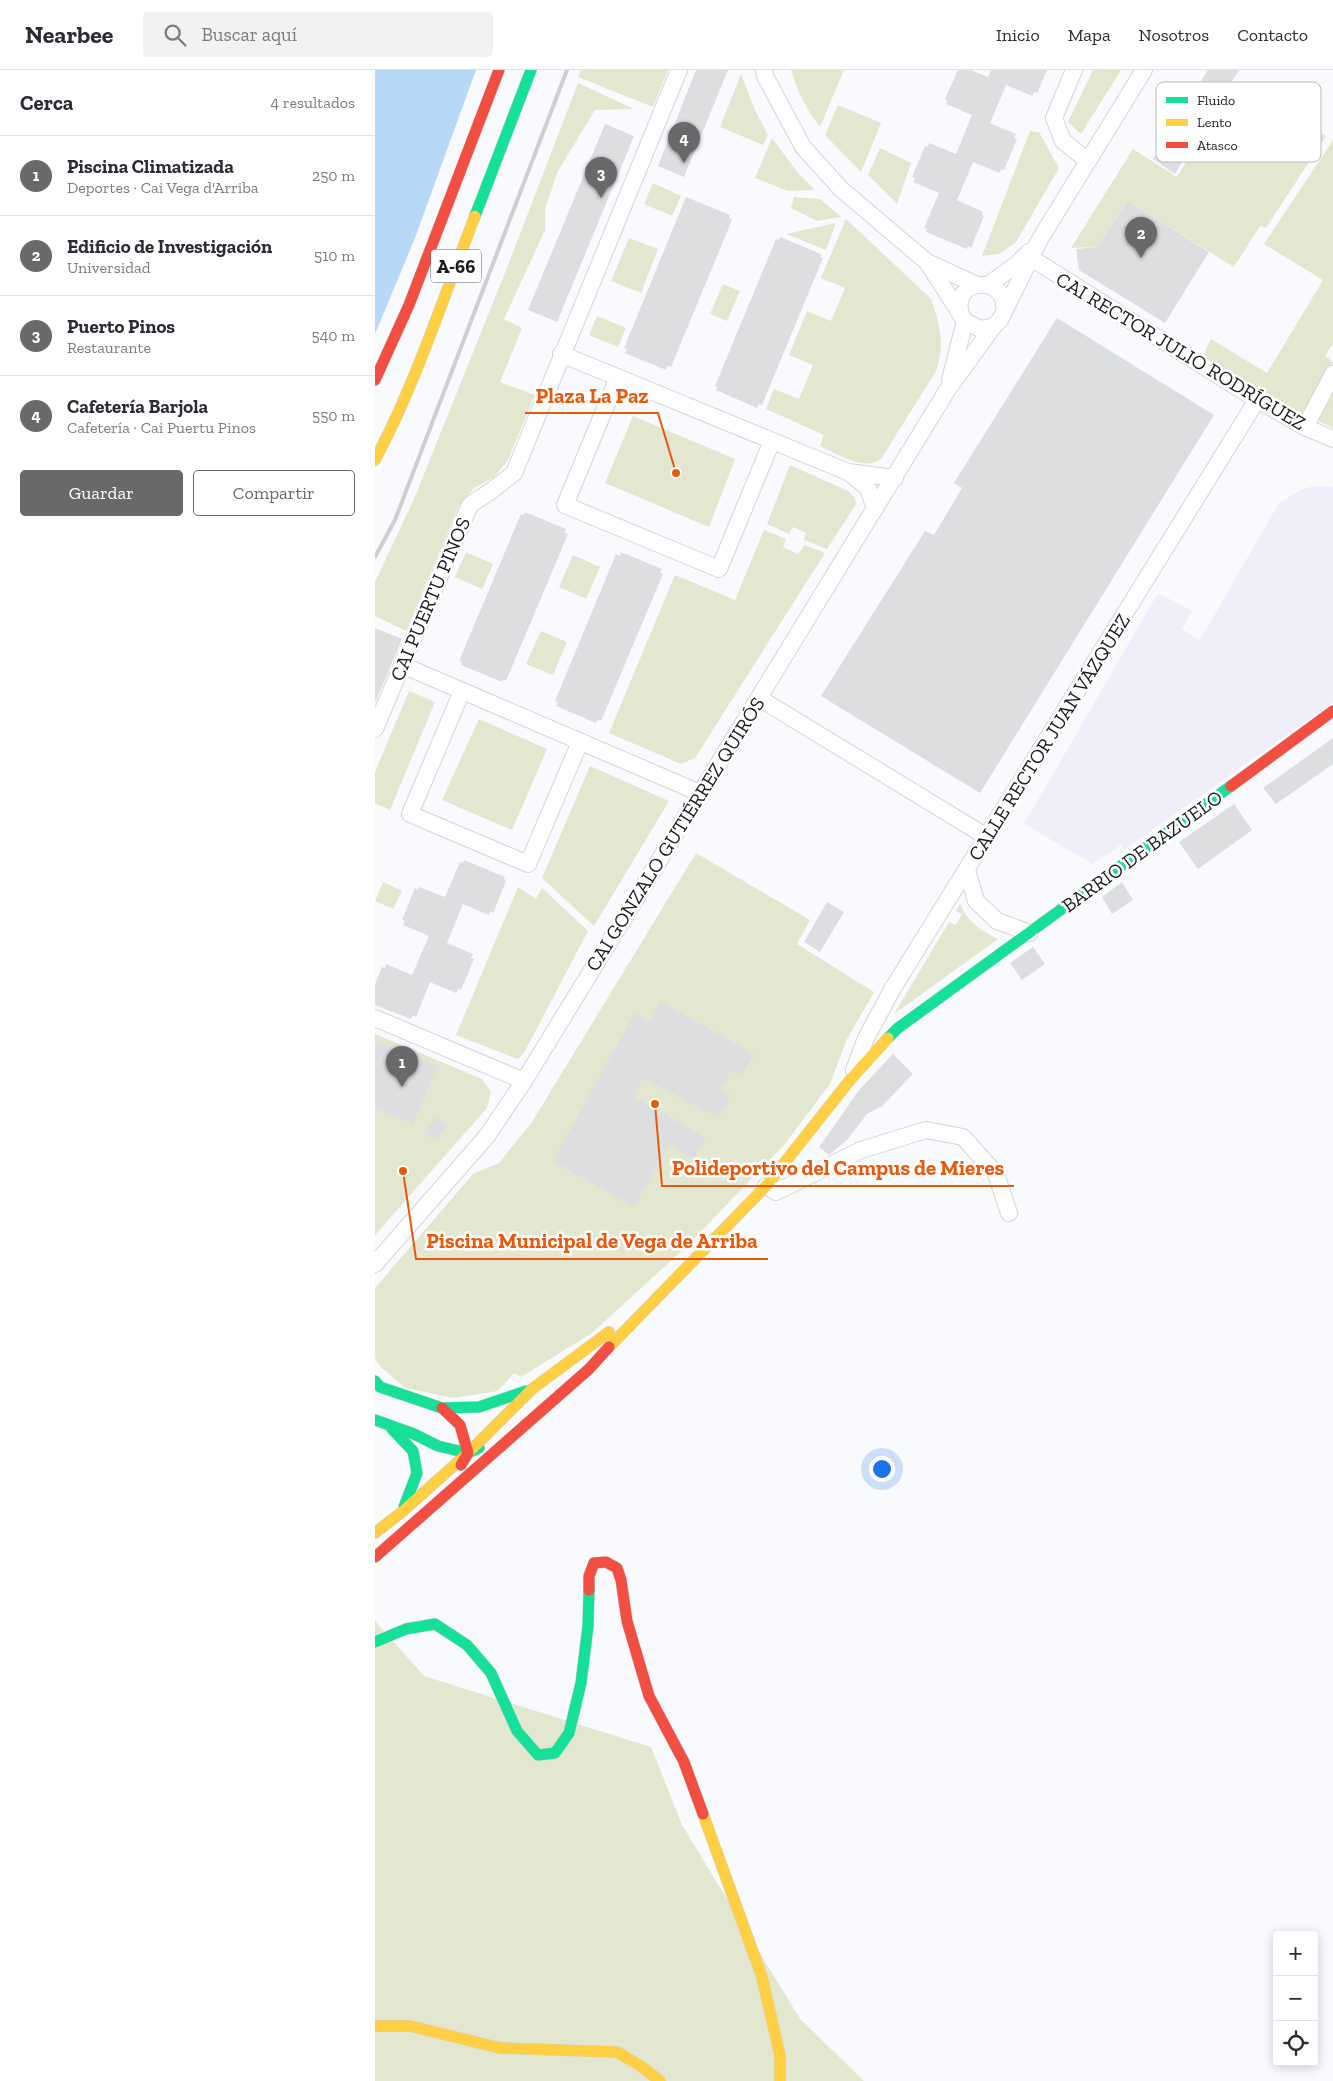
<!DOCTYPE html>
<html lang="es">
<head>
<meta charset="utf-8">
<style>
  :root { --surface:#fff; --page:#f2f2f3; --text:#2b2b33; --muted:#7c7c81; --line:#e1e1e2; --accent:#68696b }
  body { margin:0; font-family:"Zilla Slab",serif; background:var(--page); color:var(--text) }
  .controls { position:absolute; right:15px; bottom:15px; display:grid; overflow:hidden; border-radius:5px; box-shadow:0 2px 12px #0003 }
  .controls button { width:45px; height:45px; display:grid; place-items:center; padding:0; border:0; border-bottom:1px solid var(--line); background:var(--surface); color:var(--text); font:25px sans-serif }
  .you { position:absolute; left:506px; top:1398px; width:18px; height:18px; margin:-12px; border:4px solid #fff; border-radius:50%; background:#1a73e8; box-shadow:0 0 0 8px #1a73e833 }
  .badge { display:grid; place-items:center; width:32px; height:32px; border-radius:50%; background:var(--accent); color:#fff; font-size:16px; font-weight:700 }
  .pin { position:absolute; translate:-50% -41px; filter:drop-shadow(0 1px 2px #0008) }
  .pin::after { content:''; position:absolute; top:26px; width:18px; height:15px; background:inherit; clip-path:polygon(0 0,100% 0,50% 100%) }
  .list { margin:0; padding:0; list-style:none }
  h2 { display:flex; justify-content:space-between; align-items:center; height:65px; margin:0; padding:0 20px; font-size:21px }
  h2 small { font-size:16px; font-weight:400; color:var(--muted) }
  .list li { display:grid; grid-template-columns:32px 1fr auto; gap:15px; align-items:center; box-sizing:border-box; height:80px; padding:0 20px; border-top:1px solid var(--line) }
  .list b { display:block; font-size:19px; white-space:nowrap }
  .list p { margin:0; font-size:16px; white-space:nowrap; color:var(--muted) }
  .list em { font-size:16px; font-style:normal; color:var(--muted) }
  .actions { display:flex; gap:10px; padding:15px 20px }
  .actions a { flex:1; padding:11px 0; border:1px solid var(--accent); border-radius:5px; text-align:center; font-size:18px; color:var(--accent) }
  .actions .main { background:var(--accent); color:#fff }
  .icon { flex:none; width:28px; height:28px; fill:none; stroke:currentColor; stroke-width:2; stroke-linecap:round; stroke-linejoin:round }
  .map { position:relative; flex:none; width:958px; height:2011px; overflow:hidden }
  header { display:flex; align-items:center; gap:30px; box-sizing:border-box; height:70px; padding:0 25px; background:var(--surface); border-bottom:1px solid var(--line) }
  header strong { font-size:24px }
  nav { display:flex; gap:28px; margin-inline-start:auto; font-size:18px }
  .search { width:350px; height:45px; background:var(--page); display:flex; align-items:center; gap:12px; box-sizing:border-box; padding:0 18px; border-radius:5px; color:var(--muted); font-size:19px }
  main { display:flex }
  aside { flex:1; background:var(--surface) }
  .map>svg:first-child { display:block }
</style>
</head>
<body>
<header>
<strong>Nearbee</strong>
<div class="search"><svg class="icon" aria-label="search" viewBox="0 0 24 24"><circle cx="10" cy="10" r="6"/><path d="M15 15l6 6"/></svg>Buscar aquí</div>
<nav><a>Inicio</a><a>Mapa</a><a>Nosotros</a><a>Contacto</a></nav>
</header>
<main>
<aside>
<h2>Cerca<small>4 resultados</small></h2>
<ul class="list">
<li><span class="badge">1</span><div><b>Piscina Climatizada</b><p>Deportes · Cai Vega d'Arriba</p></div><em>250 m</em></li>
<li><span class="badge">2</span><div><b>Edificio de Investigación</b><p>Universidad</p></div><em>510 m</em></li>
<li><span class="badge">3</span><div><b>Puerto Pinos</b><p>Restaurante</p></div><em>540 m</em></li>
<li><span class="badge">4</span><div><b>Cafetería Barjola</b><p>Cafetería · Cai Puertu Pinos</p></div><em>550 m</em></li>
</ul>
<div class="actions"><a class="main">Guardar</a><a>Compartir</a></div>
</aside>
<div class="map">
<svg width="958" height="2011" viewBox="0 0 958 2011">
  <rect width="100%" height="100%" fill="#f8fafd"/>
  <!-- industrial -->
  <path fill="#f0eff9" d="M938 416 958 417V632L749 780 746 775 718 794 649 754 783 523 817 541 807 559 825 570 904 433 926 420Z"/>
  <!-- green -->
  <g fill="#e3e7cf">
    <path d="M206 0H293L278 37 203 7Z"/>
    <path d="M416 0H469L445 57C432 40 422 21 416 0Z"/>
    <path d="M718 0H746L706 64 693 52Z"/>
    <path d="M366 4 380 40 393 65 388 75 345 57Z"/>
    <path d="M203 13 259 39 220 40 183 101 170 138V160L129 249 147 258 125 312 160 325 133 390 119 407 99 418 84 436 31 561 0 546V512L39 429 130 203Z"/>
    <path d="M878 27 895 38 899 33 951 66 891 158 885 156 859 197 753 131 722 177 696 178 758 79 802 107 826 67 846 76Z"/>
    <path d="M463 35 506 53 486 102 450 65Z"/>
    <path d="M655 61 664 62 684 98 641 172 624 184 607 186Z"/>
    <path d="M397 68 423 103 440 120 413 121 380 108Z"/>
    <path d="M958 70V273L950 286 958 292 932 341 927 343 899 329 828 285 836 269 892 303 948 210 889 174Z"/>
    <path d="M505 78 536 93 522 134 493 105Z"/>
    <path d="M278 113 306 126 297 146 269 134Z"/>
    <path d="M419 127 445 129 466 147 442 151 416 138Z"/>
    <path d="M471 149 556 229C565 254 570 275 561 301L506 389C488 402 463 384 445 376L449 365 391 339 399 319 424 329 438 295 414 285 432 241 456 251 470 218 446 208Z"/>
    <path d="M461 153 451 180 411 164Z"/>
    <path d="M254 168 283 179 266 223 236 211Z"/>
    <path d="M348 214 365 221 352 251 335 244Z"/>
    <path d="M222 246 251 258 243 277 214 265Z"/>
    <path d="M958 318V358L942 350Z"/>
    <path d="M258 346 360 389 334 457 230 413Z"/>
    <path d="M415 395 473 421 480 428 481 434 452 479 429 470 431 463 418 457 414 464 392 454Z"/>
    <path d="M389 460 411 469 408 477 423 484 430 475 450 483 320 688 306 694 234 663 300 505 360 530Z"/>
    <path d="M91 482 118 494 107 519 80 507Z"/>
    <path d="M198 485 225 497 211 529 184 517Z"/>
    <path d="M166 561 192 572 178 605 151 594Z"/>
    <path d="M34 621 60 632 15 740 0 733V702Z"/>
    <path d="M104 649 172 679 137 760 67 730Z"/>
    <path d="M215 696 294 731 219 856 167 808Z"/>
    <path d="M321 783 435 850 422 874 499 922 471 971 455 1014 409 1075 312 1176 217 1263 146 1307 139 1303 123 1321 78 1328 30 1318 5 1296 0 1288V1218L98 1104 124 1093 157 1052Z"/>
    <path d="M8 812 27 821 18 839 0 831Z"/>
    <path d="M143 817 161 829 167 818 213 861 149 983 143 989 81 965Z"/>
    <path d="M585 834C592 851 606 861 623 869L519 944 574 852 581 855 587 844 581 841Z"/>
    <path d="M0 964 107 1009 116 1022 112 1038 0 1165Z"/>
    <path d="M0 1551 49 1606 276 1677 307 1755 425 1949 489 2011H0Z"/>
  </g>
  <!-- water -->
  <path fill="#b8d8f7" d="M0 0H101L40 168 0 264Z"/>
  <!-- building -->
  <g fill="#dcdee0">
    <path d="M321 0H353L309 107 283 96Z"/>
    <path d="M583 0H596L613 7 616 0H672L662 23 659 22 657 26 631 15 615 53 641 64 639 68 642 69 629 100 626 99 625 103 598 92 582 130 608 142 607 145 609 146 596 178 593 176 592 179 551 162 552 159 549 158 564 123 538 112 540 108 537 107 550 76 553 77 554 73 581 84 597 45 571 34 573 31 570 29Z"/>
    <path d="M833 0H864L800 104 778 89Z"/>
    <path d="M230 54 259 66 182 252 153 240Z"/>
    <path d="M311 127 355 145 354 148 357 150 296 297 292 296 291 300 250 283 252 279 249 278Z"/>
    <path d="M753 131 834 182 790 253 704 200 701 179 722 177Z"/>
    <path d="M405 167 446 184 445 187 448 188 387 335 384 334 382 338 341 320 343 317 340 316 401 169 404 170Z"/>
    <path d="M682 248 839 345 605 723 446 626 550 461 559 465 587 418 579 413Z"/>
    <path d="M150 442 191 459 189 463 193 464 131 611 128 609 127 612 86 595 87 592 84 591 146 444 149 445Z"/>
    <path d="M246 482 287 499 285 503 288 504 226 651 223 649 221 653 181 636 183 632 180 631 241 484 245 486Z"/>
    <path d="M0 558 27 569 0 633Z"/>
    <path d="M958 668V694L901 734 888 718Z"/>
    <path d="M859 734 877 760 823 799 804 772Z"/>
    <path d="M89 790 130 807 129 810 131 811 118 843 116 841 114 845 88 834 72 873 98 884 96 888 99 889 86 920 83 919 81 923 55 912 41 947 38 945 36 949 0 935V914L7 897 10 898 11 894 37 905 54 866 28 855 30 851 27 850 40 818 43 820 44 817 70 827 85 792 88 793Z"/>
    <path d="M747 812 758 830 737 844 727 827Z"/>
    <path d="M452 832 469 842 445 882 429 872Z"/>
    <path d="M658 877 670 894 647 910 635 893Z"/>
    <path d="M286 932 379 984 367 1005 356 1000 345 1021 355 1026 343 1047 268 1008 258 1026 331 1068 319 1089 294 1075 259 1137 178 1091 260 943 275 952Z"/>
    <path d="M0 971 62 996 38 1054 0 1038Z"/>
    <path d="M518 984 538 1004 507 1036 492 1044 472 1070 454 1085 444 1077 485 1019Z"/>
    <path d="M63 1047 72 1056 60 1070 50 1061Z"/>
  </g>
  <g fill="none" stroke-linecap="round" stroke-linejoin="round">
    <!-- street casing -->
    <g stroke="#d4d5d7" stroke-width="18">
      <g id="street">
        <path d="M389 0 390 6 428 77 466 119 552 192 602 215"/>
        <path d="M699 0 679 48 688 71 713 91"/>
        <path d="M656 188 882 330 930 357 958 369"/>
        <path d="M552 192 590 251 605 259 618 257"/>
        <path d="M613 215 642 194 654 182"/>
        <path d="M585 244C585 240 584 235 585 231 589 211 620 209 628 228 629 231 629 236 630 239"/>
        <path d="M186 284 473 402 520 408"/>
        <path d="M243 307 190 435 344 499 397 371"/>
        <path d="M575 310 590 251"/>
        <path d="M930 357 958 304"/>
        <path d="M473 402 493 418 500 439"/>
        <path d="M27 595 325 723"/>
        <path d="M87 621 35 744 153 794 205 672"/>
        <path d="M384 628 612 767"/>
        <path d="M0 659 95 435 116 421 139 403 304 0"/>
        <path d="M592 800 601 831 622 851 655 863"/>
        <path d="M0 948 149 1011"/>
        <path d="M479 1000 491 968 518 918 882 330"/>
        <path d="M391 1116 401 1122 486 1080 551 1060 588 1067 621 1104 634 1143"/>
        <path d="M0 1194 112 1066 149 1011 573 319 618 257 625 250 665 169 769 0"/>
      </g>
    </g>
    <!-- fast casing -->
    <g stroke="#d4d5d7" stroke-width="12">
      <g id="fast">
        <path d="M100 146 156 0"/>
        <path d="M513 968 523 958 856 716"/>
        <path d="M0 1311 5 1317 67 1338 104 1337 151 1321"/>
        <path d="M0 1350 39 1364 63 1376 93 1383 104 1378"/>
        <path d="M17 1359 38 1381 42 1403 29 1437"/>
        <path d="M0 1572 31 1559 60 1554 92 1575 116 1603 142 1661 163 1685 180 1683 194 1663 206 1613 213 1556 214 1520"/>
      </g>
    </g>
    <!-- slow casing -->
    <g stroke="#d4d5d7" stroke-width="12">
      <g id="slow">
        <path d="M0 390C41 313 68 228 100 146"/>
        <path d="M234 1277 391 1116 475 1010 513 968"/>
        <path d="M0 1463 28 1441 93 1383 157 1319 234 1262"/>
        <path d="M328 1744 387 1907 405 1986V2011"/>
        <path d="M0 1956H35L125 1978 242 1982 266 1996 285 2011"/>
      </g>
    </g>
    <!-- jam casing -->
    <g stroke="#d4d5d7" stroke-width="12">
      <g id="jam">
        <path d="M0 310 34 235 124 0"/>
        <path d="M856 716 958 641"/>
        <path d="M67 1338 85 1355 93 1383 86 1395"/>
        <path d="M0 1487 214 1299 234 1277"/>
        <path d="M214 1520V1506L219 1493 231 1492 242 1498 246 1510 252 1551 274 1626 309 1692 328 1744"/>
      </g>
    </g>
    <!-- street -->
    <use href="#street" stroke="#fefeff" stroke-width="16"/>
    <!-- fast -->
    <use href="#fast" stroke="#16e098" stroke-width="11"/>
    <!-- slow -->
    <use href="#slow" stroke="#ffcf43" stroke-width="11"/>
    <!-- jam -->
    <use href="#jam" stroke="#f24e42" stroke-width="11"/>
    <!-- rail -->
    <path stroke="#cecfd0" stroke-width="4" d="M0 487 20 450 192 0"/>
  </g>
  <g text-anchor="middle" stroke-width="5" stroke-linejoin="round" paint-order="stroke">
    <!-- shield labels -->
    <rect fill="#fff" stroke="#5f5f60" stroke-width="1" x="56" y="179.5" width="50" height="33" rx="4"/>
    <g font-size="19" font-weight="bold" fill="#1a1b1c">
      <text x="81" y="203">A-66</text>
    </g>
    <!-- street labels -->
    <g font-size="20" fill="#1a1b1c" stroke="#fff">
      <text transform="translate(806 281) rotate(31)" y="7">CAI RECTOR JULIO RODRÍGUEZ</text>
      <text transform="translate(55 529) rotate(-67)" y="7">CAI PUERTU PINOS</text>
      <text transform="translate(674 667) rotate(-58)" y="7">CALLE RECTOR JUAN VÁZQUEZ</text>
      <text transform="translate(300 764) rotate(-58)" y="7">CAI GONZALO GUTIÉRREZ QUIRÓS</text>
      <text transform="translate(767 781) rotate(-36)" y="7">BARRIO DE BAZUELO</text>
    </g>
  </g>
  <!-- legend -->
  <rect x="781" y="12" width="165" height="80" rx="8" fill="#fff" stroke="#babbbb" stroke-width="1"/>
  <rect x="791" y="27" width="22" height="6" fill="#16e098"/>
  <rect x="791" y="49" width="22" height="7" fill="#ffcf43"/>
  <rect x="791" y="72" width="22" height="6" fill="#f24e42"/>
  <g font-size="14" fill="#1a1b1c">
    <text x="822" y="35">Fluido</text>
    <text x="822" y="57">Lento</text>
    <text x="822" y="80">Atasco</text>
  </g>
  <!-- callouts -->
  <path fill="none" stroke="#e8590c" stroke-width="2" d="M301 403L283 343H150M280 1034L287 1116H639M28 1101L41 1189H393"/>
  <g fill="#e8590c" stroke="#fff" stroke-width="2">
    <circle cx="301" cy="403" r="5"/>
    <circle cx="280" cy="1034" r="5"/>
    <circle cx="28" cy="1101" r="5"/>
  </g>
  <g font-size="21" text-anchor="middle" font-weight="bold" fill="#e8590c" stroke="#fff" stroke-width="5" stroke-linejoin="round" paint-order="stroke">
    <text x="217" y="333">Plaza La Paz</text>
    <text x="463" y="1105">Polideportivo del Campus de Mieres</text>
    <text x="217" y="1178">Piscina Municipal de Vega de Arriba</text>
  </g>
</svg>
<div class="controls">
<button>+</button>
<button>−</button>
<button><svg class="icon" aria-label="locate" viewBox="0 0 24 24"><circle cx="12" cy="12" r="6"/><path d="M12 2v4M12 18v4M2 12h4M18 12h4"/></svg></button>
</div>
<div class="you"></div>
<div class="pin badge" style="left:27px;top:1017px">1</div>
<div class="pin badge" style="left:766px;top:188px">2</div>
<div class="pin badge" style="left:226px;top:128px">3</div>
<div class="pin badge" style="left:309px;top:93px">4</div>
</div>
</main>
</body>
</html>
